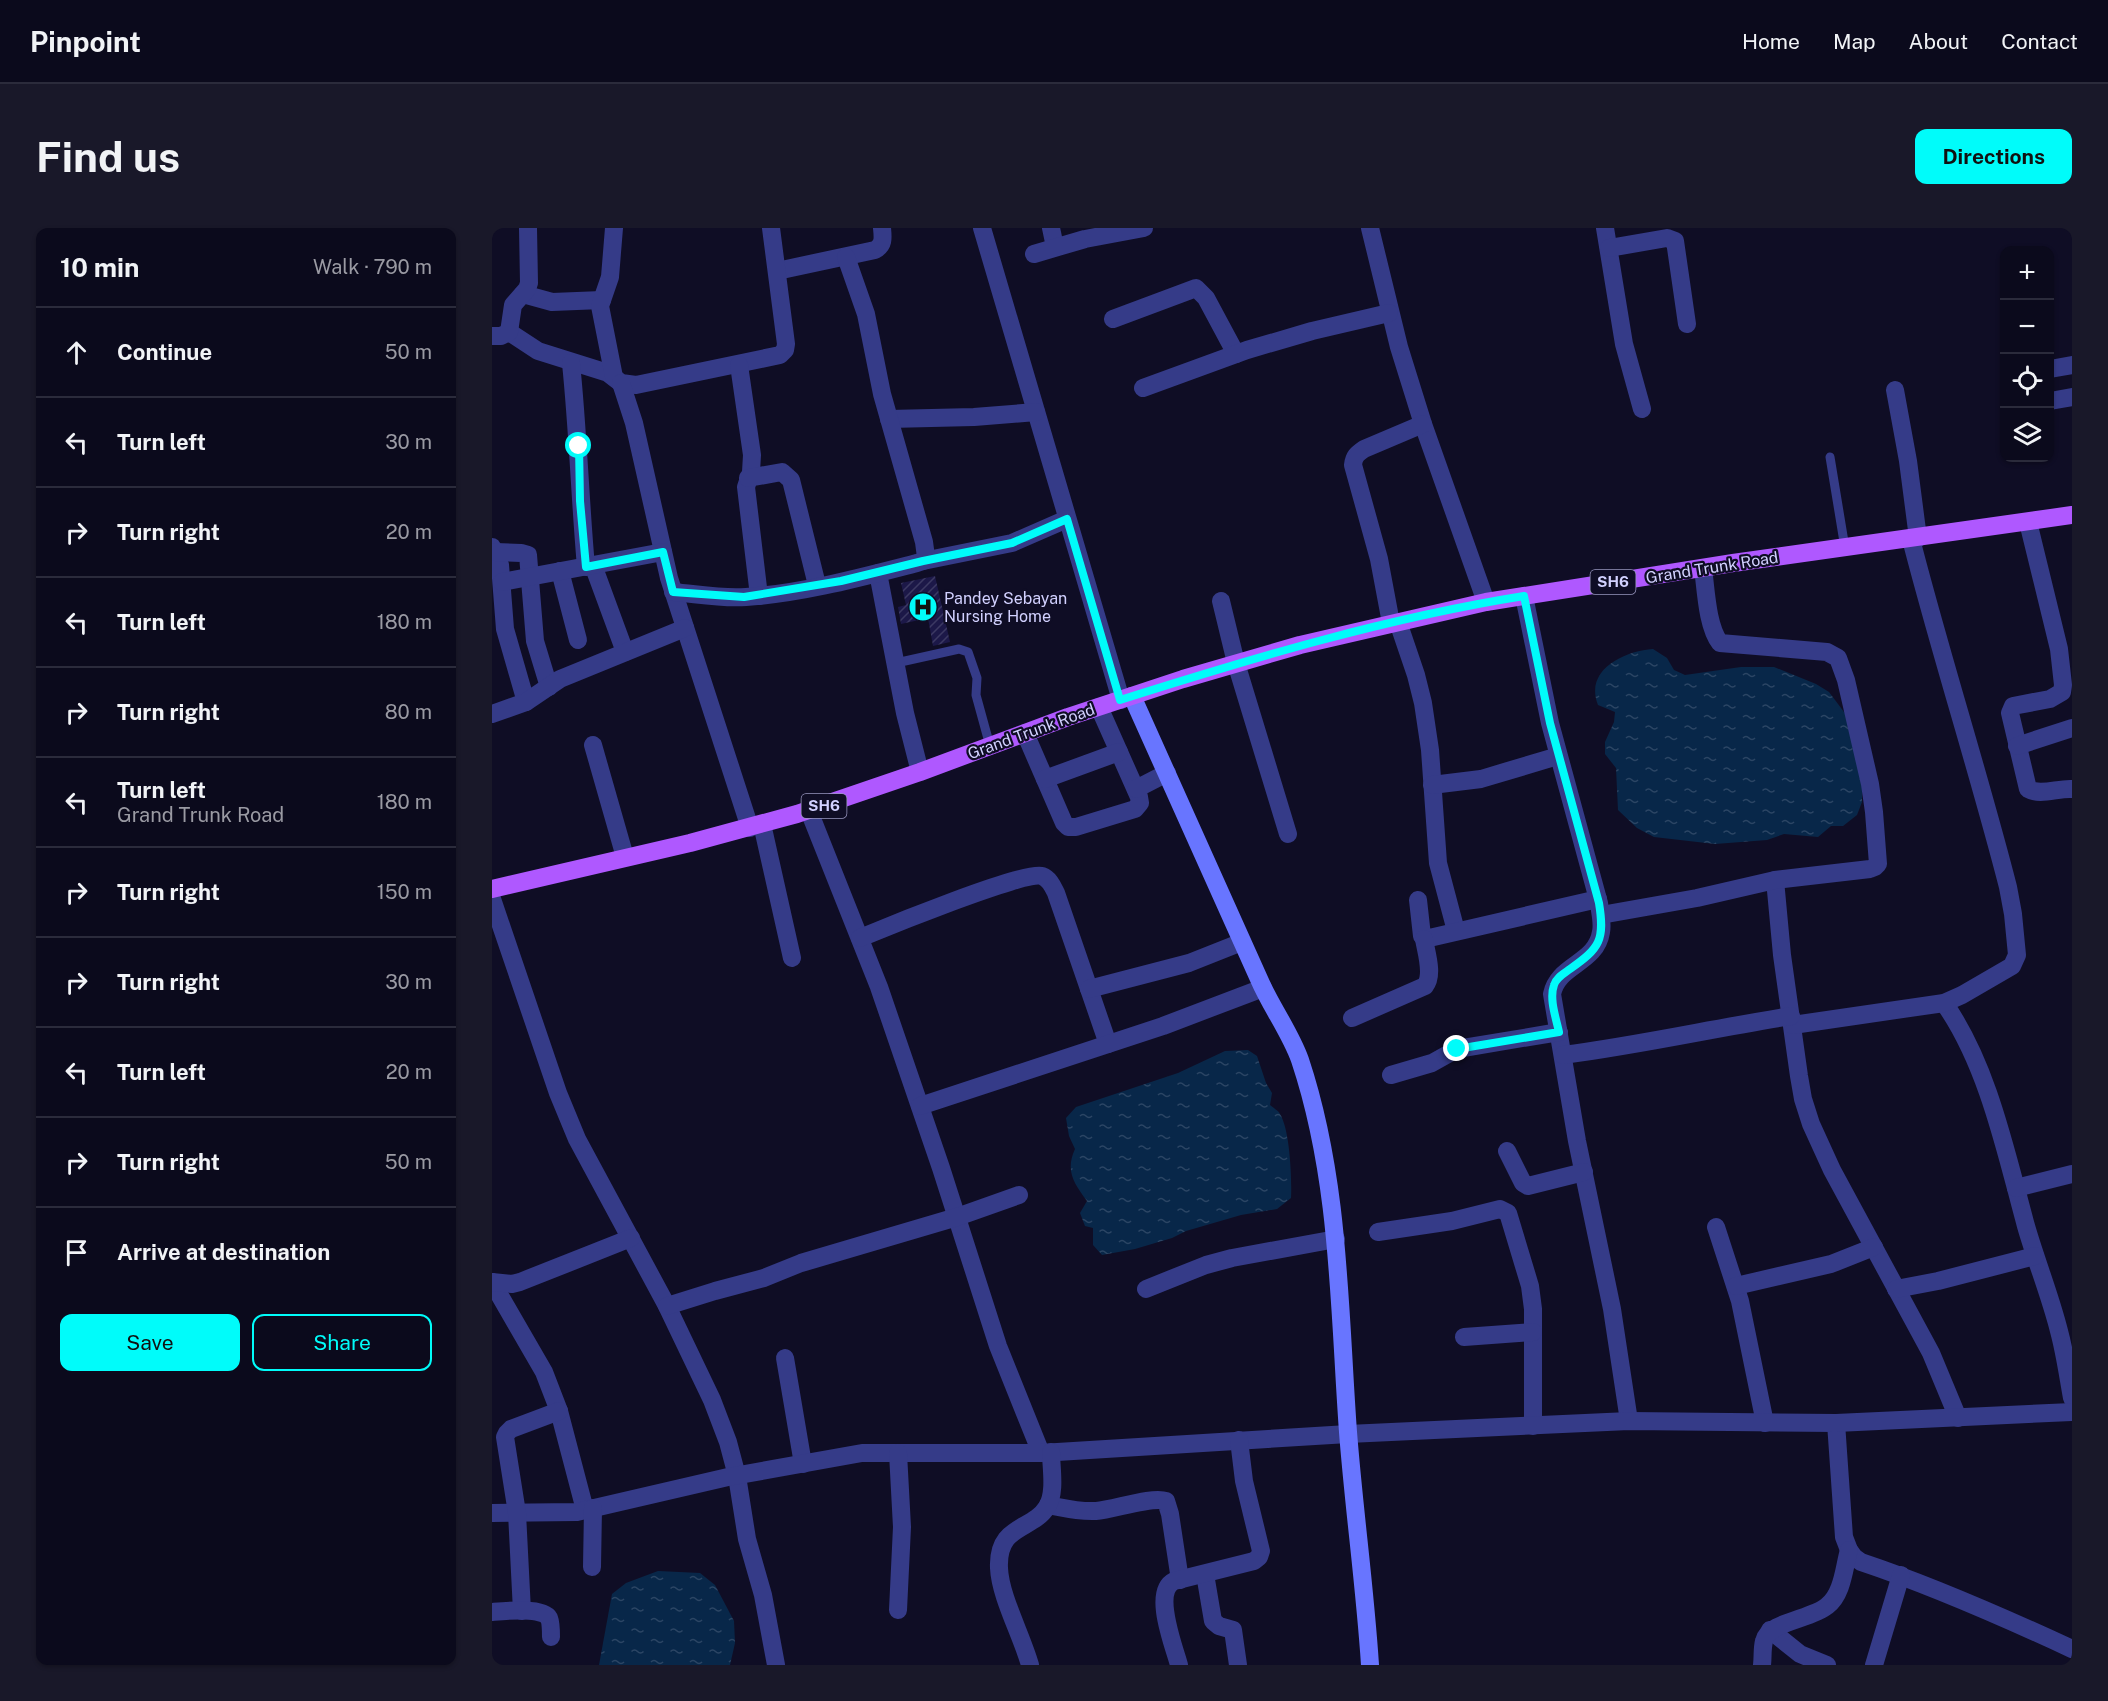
<!DOCTYPE html>
<html lang="en">
<head>
<meta charset="utf-8">
<style>
  :root { --surface:#0b0a1c; --page:#191829; --text:#f1f3f6; --muted:#9a9aa3; --line:#2b2b3b; --accent:#00fcfa }
  body { margin:0; font-family:"Public Sans",sans-serif; background:var(--page); color:var(--text) }
  .controls { position:absolute; right:18px; top:18px; display:grid; overflow:hidden; border-radius:12px; box-shadow:0 2px 4px #0004 }
  .controls button { width:54px; height:54px; display:grid; place-items:center; padding:0; border:0; border-bottom:2px solid var(--line); background:var(--surface); color:var(--text); font:30px sans-serif }
  .stop { position:absolute; width:18px; height:18px; margin:-14px; border:4px solid #00fcfa; border-radius:50%; background:#fff }
  .stop.end { background:#00fcfa; border-color:#fff; box-shadow:0 2px 6px #0008 }
  .list { margin:0; padding:0; list-style:none }
  h2 { display:flex; justify-content:space-between; align-items:center; height:78px; margin:0; padding:0 24px; font-size:26px }
  h2 small { font-size:20px; font-weight:400; color:var(--muted) }
  .list li { display:grid; grid-template-columns:39px 1fr auto; gap:18px; align-items:center; box-sizing:border-box; height:90px; padding:0 24px; border-top:2px solid var(--line) }
  .list b { display:block; font-size:22px; white-space:nowrap }
  .list p { margin:0; font-size:20px; white-space:nowrap; color:var(--muted) }
  .list em { font-size:20px; font-style:normal; color:var(--muted) }
  .actions { display:flex; gap:12px; padding:18px 24px }
  .actions a { flex:1; padding:14px 0; border:2px solid var(--accent); border-radius:12px; text-align:center; font-size:21px; color:var(--accent) }
  .actions .main { background:var(--accent); color:#111 }
  .icon { flex:none; width:33px; height:33px; fill:none; stroke:currentColor; stroke-width:2; stroke-linecap:round; stroke-linejoin:round }
  .map { position:relative; flex:none; width:1580px; height:1437px; overflow:hidden; border-radius:12px }
  header { display:flex; align-items:center; gap:36px; box-sizing:border-box; height:84px; padding:0 30px; background:var(--surface); border-bottom:2px solid var(--line) }
  header strong { font-size:28px }
  nav { display:flex; gap:33px; margin-inline-start:auto; font-size:21px }
  .intro { display:flex; align-items:center; justify-content:space-between; box-sizing:border-box; height:144px; padding:0 36px }
  h1 { margin:0; font-size:42px }
  .button { padding:15px 27px; border-radius:12px; background:var(--accent); color:#111; font-size:21px; font-weight:700 }
  main { display:flex; gap:36px; padding:0 36px }
  aside { flex:1; background:var(--surface); border-radius:12px; box-shadow:0 2px 4px #0004 }
  .map>svg:first-child { display:block }
</style>
</head>
<body>
<header>
<strong>Pinpoint</strong>
<nav><a>Home</a><a>Map</a><a>About</a><a>Contact</a></nav>
</header>
<div class="intro"><h1>Find us</h1><a class="button">Directions</a></div>
<main>
<aside>
<h2>10 min<small>Walk · 790 m</small></h2>
<ul class="list">
<li><svg class="icon" aria-label="ahead" viewBox="0 0 24 24"><path d="M12 20V5M6 11l6-6 6 6"/></svg><div><b>Continue</b></div><em>50 m</em></li>
<li><svg class="icon" aria-label="left" viewBox="0 0 24 24"><path d="M17 20v-9H6M10 6l-5 5 5 5"/></svg><div><b>Turn left</b></div><em>30 m</em></li>
<li><svg class="icon" aria-label="right" viewBox="0 0 24 24"><path d="M7 20v-9h11M14 6l5 5-5 5"/></svg><div><b>Turn right</b></div><em>20 m</em></li>
<li><svg class="icon" aria-label="left" viewBox="0 0 24 24"><path d="M17 20v-9H6M10 6l-5 5 5 5"/></svg><div><b>Turn left</b></div><em>180 m</em></li>
<li><svg class="icon" aria-label="right" viewBox="0 0 24 24"><path d="M7 20v-9h11M14 6l5 5-5 5"/></svg><div><b>Turn right</b></div><em>80 m</em></li>
<li><svg class="icon" aria-label="left" viewBox="0 0 24 24"><path d="M17 20v-9H6M10 6l-5 5 5 5"/></svg><div><b>Turn left</b><p>Grand Trunk Road</p></div><em>180 m</em></li>
<li><svg class="icon" aria-label="right" viewBox="0 0 24 24"><path d="M7 20v-9h11M14 6l5 5-5 5"/></svg><div><b>Turn right</b></div><em>150 m</em></li>
<li><svg class="icon" aria-label="right" viewBox="0 0 24 24"><path d="M7 20v-9h11M14 6l5 5-5 5"/></svg><div><b>Turn right</b></div><em>30 m</em></li>
<li><svg class="icon" aria-label="left" viewBox="0 0 24 24"><path d="M17 20v-9H6M10 6l-5 5 5 5"/></svg><div><b>Turn left</b></div><em>20 m</em></li>
<li><svg class="icon" aria-label="right" viewBox="0 0 24 24"><path d="M7 20v-9h11M14 6l5 5-5 5"/></svg><div><b>Turn right</b></div><em>50 m</em></li>
<li><svg class="icon" aria-label="arrive" viewBox="0 0 24 24"><path d="M6 21V4h12l-3 4 3 4H6"/></svg><div><b>Arrive at destination</b></div></li>
</ul>
<div class="actions"><a class="main">Save</a><a>Share</a></div>
</aside>
<div class="map">
<svg width="1580" height="1437" viewBox="0 0 1580 1437">
  <defs>
    <pattern id="water-ripples" width="26" height="14" patternUnits="userSpaceOnUse" patternTransform="scale(1.5)"><rect width="26" height="14" fill="#082749"/><path d="M2 4q2-2 4 0t4 0M15 11q2-2 4 0t4 0" fill="none" stroke="#2b4564"/></pattern>
    <pattern id="building-hatch" width="6" height="6" patternUnits="userSpaceOnUse" patternTransform="scale(1.5)"><rect width="6" height="6" fill="#1c1848"/><path d="M-1 1l2-2M0 6l6-6M5 7l2-2" fill="none" stroke="#3c3963"/></pattern>
  </defs>
  <rect width="100%" height="100%" fill="#0f0d25"/>
  <!-- water -->
  <g fill="url(#water-ripples)">
    <path d="M1161 421 1175 430 1182 442 1193 447 1249 439H1282L1324 456 1337 464 1358 492 1370 555V574L1365 587 1351 598H1339L1326 609 1292 606 1275 612 1223 616 1162 609 1145 600 1126 582 1124 540 1113 526V514L1122 494 1123 484 1106 477C1092 442 1132 423 1161 421Z"/>
    <path d="M756 822 765 828 774 855 780 865 778 877C781 880 786 882 788 886 798 902 800 951 799 970L785 981 749 987 694 1003 680 1010 643 1021 610 1027 601 1017V1000L593 998 588 985 595 973C582 955 573 943 583 921L577 908 574 890 584 879 686 845 733 823Z"/>
    <path d="M166 1343 208 1345 223 1357 242 1393 243 1415 238 1437H107L120 1366 134 1355Z"/>
  </g>
  <!-- building -->
  <path fill="url(#building-hatch)" d="M443 348 458 414 441 418 436 390 409 396 406 379 414 377 409 355Z"/>
  <g fill="none" stroke-linecap="round" stroke-linejoin="round">
    <!-- lane -->
    <g stroke="#353b88" stroke-width="9">
      <path d="M1338 229 1353 320"/>
      <path d="M404 435 467 421 476 424 485 450 484 467 498 518"/>
    </g>
    <!-- street -->
    <g stroke="#353b88" stroke-width="18">
      <path d="M490 0 629 472"/>
      <path d="M559 0 563 19"/>
      <path d="M878 0 907 119 931 196 994 374"/>
      <path d="M1113 0 1132 116 1150 181"/>
      <path d="M1117 20 1175 10 1183 13 1195 96"/>
      <path d="M542 26 593 11 652 0"/>
      <path d="M285 43 383 22C392 17 391 10 390 0"/>
      <path d="M31 66 60 74 110 72"/>
      <path d="M621 91 704 60 714 70 744 126"/>
      <path d="M17 104 46 123 116 145 129 155 144 157 288 127 293 122 294 116 279 0"/>
      <path d="M0 108H9L17 104 21 77 35 61 37 55 36 0"/>
      <path d="M79 135C86 203 88 271 94 339"/>
      <path d="M247 137 260 227 259 244 254 259 267 368"/>
      <path d="M1558 141 1580 137"/>
      <path d="M122 149 108 78 118 49 122 0"/>
      <path d="M129 155 142 195 177 350 258 600"/>
      <path d="M651 160 755 122 820 103 897 85"/>
      <path d="M1403 162 1416 233 1426 310"/>
      <path d="M1558 173 1580 169"/>
      <path d="M397 191 482 189 544 184"/>
      <path d="M256 250 290 244 299 252 325 357"/>
      <path d="M1536 294 1567 421 1571 457 1570 464 1558 471 1521 478 1518 485 1536 561C1548 568 1566 560 1580 561"/>
      <path d="M0 319 8 337 13 401 34 474"/>
      <path d="M3 324 29 325 36 327 43 413 57 459"/>
      <path d="M431 333 520 315 575 291"/>
      <path d="M101 337 133 424"/>
      <path d="M68 343 86 412"/>
      <path d="M386 345 413 485 428 544"/>
      <path d="M10 354 171 324"/>
      <path d="M181 364C205 366 230 371 254 369 312 365 370 349 425 335L431 333 434 329 432 314 390 166 374 86 354 29"/>
      <path d="M1032 368 1058 495 1107 675C1108 685 1111 695 1109 704 1104 736 1066 736 1060 766L1085 913 1120 1081 1137 1193"/>
      <path d="M729 373 744 435 796 606"/>
      <path d="M906 394 924 447 931 475 938 522 946 635 964 703"/>
      <path d="M899 395 887 331 861 237C862 228 865 226 872 221L931 196"/>
      <path d="M0 486 34 474 68 451 193 400"/>
      <path d="M533 505 572 595 576 599H584L643 581 648 575 647 569 607 479"/>
      <path d="M101 517 133 629"/>
      <path d="M1525 518 1580 500"/>
      <path d="M553 551 627 524"/>
      <path d="M940 557 989 551 1066 528"/>
      <path d="M644 561 675 545"/>
      <path d="M317 583 387 759 449 940 506 1118 549 1225"/>
      <path d="M270 596 300 730"/>
      <path d="M1283 652 1290 727 1307 848 1311 871 1319 896 1340 942 1439 1125 1466 1190"/>
      <path d="M0 671 66 865 85 911 175 1078 220 1172 236 1214 245 1248 255 1311 271 1367 284 1437"/>
      <path d="M926 672 930 708 933 711 1106 671"/>
      <path d="M1109 687 1205 670 1283 652 1378 641 1383 639 1386 636 1382 584 1378 556 1354 452 1346 430 1335 424 1228 415C1215 398 1214 362 1211 340"/>
      <path d="M368 710C392 700 534 642 550 648 558 651 561 659 564 665L616 816"/>
      <path d="M597 761 697 735 750 714"/>
      <path d="M1452 775C1496 837 1514 925 1534 998 1544 1033 1558 1067 1567 1103 1573 1125 1576 1148 1580 1170"/>
      <path d="M860 790 933 758C942 747 934 724 932 711"/>
      <path d="M1301 797 1452 775 1470 767 1520 738 1525 727 1521 686 1516 659C1486 542 1449 428 1419 311"/>
      <path d="M1071 827C1148 817 1223 800 1299 788"/>
      <path d="M899 847 940 835 965 821 1067 804"/>
      <path d="M428 878 671 798 771 760"/>
      <path d="M1015 923 1031 955 1036 958 1092 944"/>
      <path d="M1524 960 1580 946"/>
      <path d="M1224 999 1248 1073 1273 1195"/>
      <path d="M886 1004 960 993 1008 981 1016 985 1038 1058 1041 1081V1198"/>
      <path d="M0 1054 52 1144 67 1183 93 1282"/>
      <path d="M0 1054 20 1056 28 1054 139 1010"/>
      <path d="M1244 1058 1339 1036 1382 1019"/>
      <path d="M654 1061 714 1037 740 1030 844 1011"/>
      <path d="M1404 1061 1446 1053 1543 1028"/>
      <path d="M175 1078 223 1063 272 1050 309 1035 465 989 527 967"/>
      <path d="M972 1109 1041 1104"/>
      <path d="M293 1130 311 1236"/>
      <path d="M1344 1195 1352 1309 1357 1322 1362 1329 1369 1334C1441 1358 1511 1389 1580 1421"/>
      <path d="M556 1277C572 1280 587 1284 604 1283 621 1282 660 1268 674 1273L678 1286 688 1352"/>
      <path d="M0 1285 85 1284 236 1249 370 1225H549L856 1206 1137 1193 1344 1195 1580 1184"/>
      <path d="M100 1339 101 1280"/>
      <path d="M713 1346 721 1393 727 1398 741 1402 746 1437"/>
      <path d="M406 1382 410 1299 406 1225"/>
      <path d="M30 1383 25 1285 13 1209 15 1205 19 1201 67 1183"/>
      <path d="M0 1384C12 1383 51 1379 57 1390 59 1395 59 1403 59 1409"/>
      <path d="M1278 1402 1308 1426 1335 1437"/>
      <path d="M538 1437C530 1408 508 1368 507 1340 505 1296 540 1303 555 1279 564 1264 559 1240 559 1224"/>
      <path d="M687 1437C682 1418 660 1364 682 1353L762 1333 767 1329 769 1323 752 1253 747 1212"/>
      <path d="M1270 1437C1271 1429 1270 1421 1272 1413 1276 1394 1320 1391 1335 1378 1351 1366 1352 1339 1357 1322"/>
      <path d="M1382 1437 1409 1347"/>
    </g>
    <!-- secondary -->
    <path stroke="#6875ff" stroke-width="18" d="M640 468C682 562 725 656 767 751 779 779 798 804 808 832 848 952 847 1080 856 1204 862 1282 873 1359 878 1437"/>
    <!-- primary -->
    <path stroke="#af58ff" stroke-width="18" d="M0 661 198 615 305 586 428 544 576 489 691 451 808 417 994 374 1241 335 1580 287"/>
  </g>
  <g fill="none" stroke-linecap="round" stroke-linejoin="round">
    <!-- route -->
    <path stroke="#00fcfa" stroke-width="8" d="M87 218 88 273 94 339 171 324 181 364 252 369 349 353 431 333 520 315 575 291 628 472C761 430 894 390 1032 368L1058 495 1107 675C1113 712 1108 720 1078 741 1071 746 1064 750 1062 757 1057 771 1064 790 1067 804L965 821"/>
  </g>
  <!-- icons -->
  <defs>
    <g id="hospital-disc" transform="scale(1.5)"><circle r="9.5" fill="#00fcfa" stroke="#0f0d25"/><path d="M-5-5h3v3.5h4V-5h3V5h-3V1.5h-4V5h-3Z" fill="#111"/></g>
  </defs>
  <g fill-rule="evenodd">
    <use href="#hospital-disc" x="431" y="379"/>
  </g>
  <g text-anchor="middle" stroke-width="4.5" stroke-linejoin="round" paint-order="stroke">
    <!-- shield labels -->
    <g fill="#0f0d25" stroke="#9896be" stroke-width="1.5">
      <rect x="1098.5" y="342" width="45" height="24" rx="4.5"/>
      <rect x="309.5" y="566" width="45" height="24" rx="4.5"/>
    </g>
    <g font-size="15" font-weight="bold" fill="#d2d1ff">
      <text x="1121" y="359">SH6</text>
      <text x="332" y="583">SH6</text>
    </g>
    <!-- street labels -->
    <g font-size="16" fill="#d2d1ff" stroke="#0f0d25">
      <text transform="translate(1220 339) rotate(-9)" y="6">Grand Trunk Road</text>
      <text transform="translate(539 503) rotate(-20)" y="6">Grand Trunk Road</text>
    </g>
    <!-- poi labels -->
    <g font-size="16" fill="#d2d1ff" stroke="#0f0d25" text-anchor="start">
      <text x="452" y="376">Pandey Sebayan<tspan x="452" dy="18">Nursing Home</tspan></text>
    </g>
  </g>
</svg>
<div class="controls">
<button>+</button>
<button>−</button>
<button><svg class="icon" aria-label="locate" viewBox="0 0 24 24"><circle cx="12" cy="12" r="6"/><path d="M12 2v4M12 18v4M2 12h4M18 12h4"/></svg></button>
<button><svg class="icon" aria-label="layers" viewBox="0 0 24 24"><path d="M12 4l9 5-9 5-9-5zM3 14l9 5 9-5"/></svg></button>
</div>
<div class="stop" style="left:87px;top:218px"></div>
<div class="stop end" style="left:965px;top:821px"></div>
</div>
</main>
</body>
</html>
